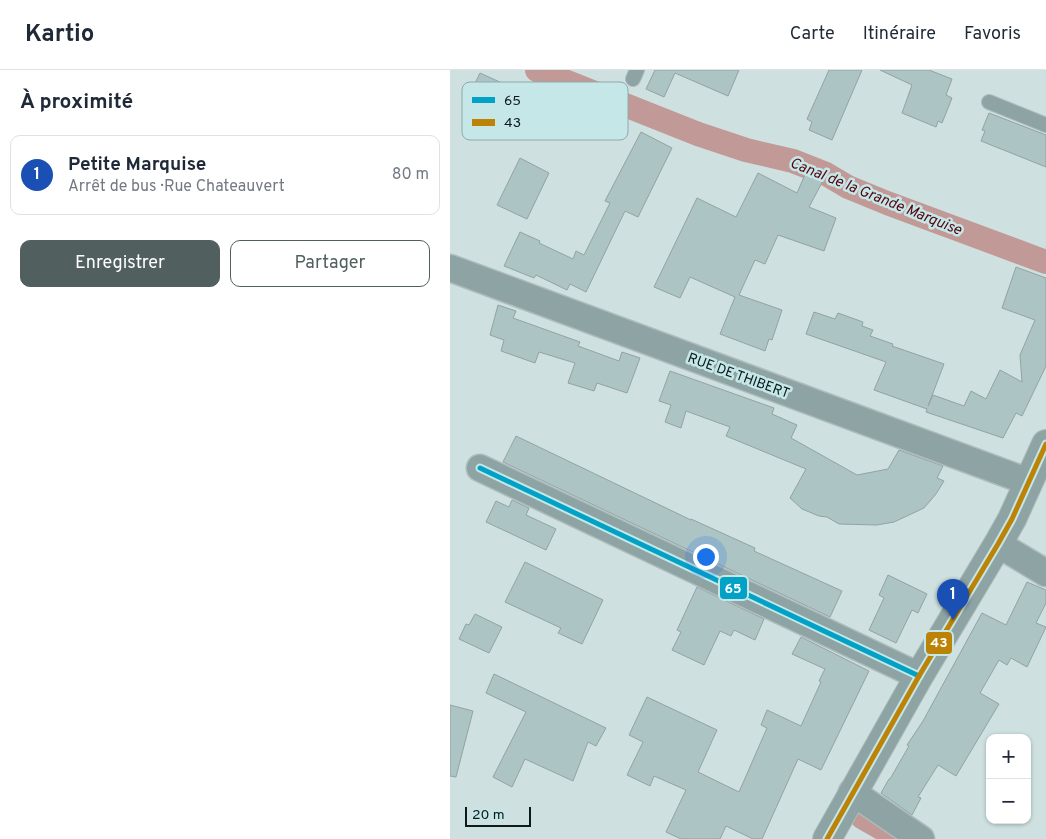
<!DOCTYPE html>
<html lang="fr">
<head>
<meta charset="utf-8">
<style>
  :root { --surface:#fff; --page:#f2f2f3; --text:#1f2937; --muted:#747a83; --line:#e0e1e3; --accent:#515f5f }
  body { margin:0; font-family:Overpass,sans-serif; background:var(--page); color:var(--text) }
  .controls { position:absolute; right:15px; bottom:15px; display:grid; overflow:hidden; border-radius:10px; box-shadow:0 1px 4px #0004 }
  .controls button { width:45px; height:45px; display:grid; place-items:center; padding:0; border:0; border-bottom:1px solid var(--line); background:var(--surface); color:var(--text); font:25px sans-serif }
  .scale { position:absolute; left:15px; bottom:12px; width:66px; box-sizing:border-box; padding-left:5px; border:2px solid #0d1a1a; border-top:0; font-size:14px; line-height:18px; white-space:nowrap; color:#0d1a1a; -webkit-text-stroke:4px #c6e7e8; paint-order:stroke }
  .you { position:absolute; left:255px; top:486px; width:18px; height:18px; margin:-12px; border:4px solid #fff; border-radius:50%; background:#1a73e8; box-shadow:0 0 0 8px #1a73e833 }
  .badge { display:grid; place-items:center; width:32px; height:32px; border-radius:50%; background:var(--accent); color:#fff; font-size:16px; font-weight:700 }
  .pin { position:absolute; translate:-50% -41px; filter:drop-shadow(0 1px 2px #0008) }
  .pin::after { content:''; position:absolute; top:26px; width:18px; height:15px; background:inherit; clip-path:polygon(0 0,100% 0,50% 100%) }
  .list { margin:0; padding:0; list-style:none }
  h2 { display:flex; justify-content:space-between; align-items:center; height:65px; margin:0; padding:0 20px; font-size:21px }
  h2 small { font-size:16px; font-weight:400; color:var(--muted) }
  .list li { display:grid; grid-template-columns:32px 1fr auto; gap:15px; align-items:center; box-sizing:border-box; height:80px; margin:0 10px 10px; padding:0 10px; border:1px solid var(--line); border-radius:10px }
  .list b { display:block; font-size:19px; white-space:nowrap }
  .list p { margin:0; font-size:16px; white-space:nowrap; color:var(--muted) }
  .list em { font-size:16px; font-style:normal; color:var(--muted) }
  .actions { display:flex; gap:10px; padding:15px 20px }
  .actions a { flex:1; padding:11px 0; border:1px solid var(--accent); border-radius:10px; text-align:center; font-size:18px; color:var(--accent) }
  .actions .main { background:var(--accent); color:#fff }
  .map { position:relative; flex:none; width:596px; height:769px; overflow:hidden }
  header { display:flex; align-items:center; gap:30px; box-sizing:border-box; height:70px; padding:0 25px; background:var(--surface); border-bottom:1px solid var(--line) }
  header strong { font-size:24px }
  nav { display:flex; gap:28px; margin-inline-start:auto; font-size:18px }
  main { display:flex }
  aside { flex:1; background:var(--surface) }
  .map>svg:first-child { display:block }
</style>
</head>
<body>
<header>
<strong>Kartio</strong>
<nav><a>Carte</a><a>Itinéraire</a><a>Favoris</a></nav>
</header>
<main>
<aside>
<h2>À proximité<small></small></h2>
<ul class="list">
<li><span class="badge" style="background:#1a4fb4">1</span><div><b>Petite Marquise</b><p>Arrêt de bus · Rue Chateauvert</p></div><em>80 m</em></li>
</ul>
<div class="actions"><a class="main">Enregistrer</a><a>Partager</a></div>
</aside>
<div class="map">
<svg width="596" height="769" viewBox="0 0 596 769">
  <rect width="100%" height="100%" fill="#cee0e0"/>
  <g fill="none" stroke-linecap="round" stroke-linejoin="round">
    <!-- canal -->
    <g stroke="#c19997" stroke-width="24">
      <path d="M87 0 248 64 296 80 343 91 376 104 398 117 437 133 596 192"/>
      <path d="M412 747 450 769"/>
    </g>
  </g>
  <!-- building -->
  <g fill="#acc4c4" stroke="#94a2a3">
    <path d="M205 0H289L278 26 225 3 214 27 196 19Z"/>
    <path d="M379 0H412L382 70 359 60 362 52 357 49Z"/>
    <path d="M430 0H479L502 9 496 25 502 28 492 53 488 51 486 57 452 43 462 15Z"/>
    <path d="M30 3 76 24 62 52 17 30Z"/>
    <path d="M539 43 596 65V97L531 71 535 61 532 60Z"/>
    <path d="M191 62 222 78 188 147 175 141 136 222 120 214 117 220 86 205 84 208 54 196 70 162 90 171 89 173 123 189 126 181 134 185 160 133 155 131Z"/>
    <path d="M70 88 99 103 77 149 47 135Z"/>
    <path d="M357 100 375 107 359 137 386 148 374 181 328 165 315 194 305 190 289 225 332 240 322 270 319 269 315 281 270 264 285 227 240 207 230 228 204 217 247 128 286 147 308 103 347 123Z"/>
    <path d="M566 197 596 208V296L572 346 566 343 553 368 476 342 477 339 424 320 436 292 356 264 364 242 385 249 388 243 413 252 412 256 423 260 420 266 443 274 442 276 494 294 478 336 483 325 514 336 521 321 536 329 550 300 572 312 570 285 585 250 552 238Z"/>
    <path d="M48 235 66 241 63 248 130 272 128 276 169 291 172 282 190 288 177 323 147 313 144 321 118 313 125 293 89 282 85 293 51 281 54 270 40 265Z"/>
    <path d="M220 301 324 338 322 344 347 355 341 368 407 405 438 399 449 380 493 396 487 408 494 411 486 424 474 438 444 452 427 455 389 454 377 447 369 446 352 439 340 428 356 399 276 366 280 357 236 341 231 358 215 352 221 335 209 331Z"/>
    <path d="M66 366 241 450V449L305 478 304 481 392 521 380 547 53 392Z"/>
    <path d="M62 430 79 438 76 445 106 459 96 480 36 452 46 431 59 437Z"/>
    <path d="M75 492 153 530 132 574 108 563 111 558 55 532Z"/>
    <path d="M438 505 477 524 468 543 462 540 446 573 419 560 434 528 429 525Z"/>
    <path d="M577 512 596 520V533L586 553 596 557 577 597 561 588 557 595 549 590 530 623 549 634 506 706 488 695 468 727 471 728 462 745 431 723 439 709H440L459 676 457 675 473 651 532 543 556 555Z"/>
    <path d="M247 517 314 549 305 570 284 560 281 566 270 561 254 595 222 580 231 562 227 560Z"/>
    <path d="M25 544 52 557 39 583 9 569 16 554 19 555Z"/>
    <path d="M351 567 419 601 371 700 348 689 312 769H303L276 756 270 769H231L216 762 236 720 204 706 200 716 177 705 193 672 179 665 197 627 267 660 248 702 289 722 317 658 311 655 317 640 351 656 371 612 369 611 375 599 342 584Z"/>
    <path d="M44 604 156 658 146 676 138 672 123 711 75 689 62 717 43 707 76 642 36 623Z"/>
    <path d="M0 635 23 641 6 707 0 706Z"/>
  </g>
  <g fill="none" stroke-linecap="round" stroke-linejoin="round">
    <!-- service casing -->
    <g stroke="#adbbbb" stroke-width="16">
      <g id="service">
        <path d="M183 9 187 0"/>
        <path d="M539 32 596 55"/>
      </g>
    </g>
    <!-- minor casing -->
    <g stroke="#adbbbb" stroke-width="29">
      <g id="minor">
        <path d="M0 198 579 412"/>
        <path d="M30 398 469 606"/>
        <path d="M548 474 596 503"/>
        <path d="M402 722 471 769"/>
      </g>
    </g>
    <!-- tertiary casing -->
    <g stroke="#adbbbb" stroke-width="30">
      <path id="tertiary" d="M377 769 469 606 548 474 562 449 596 374"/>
    </g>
    <!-- service -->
    <use href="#service" stroke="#8ea3a4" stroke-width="14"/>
    <!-- minor -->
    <use href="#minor" stroke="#8ea3a4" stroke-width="26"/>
    <!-- tertiary -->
    <use href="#tertiary" stroke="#8ea3a4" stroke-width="28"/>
    <!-- bus-1 casing -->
    <g stroke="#c6e7e8" stroke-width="9">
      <path id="bus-1" d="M30 398 469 606"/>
    </g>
    <!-- bus-2 casing -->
    <g stroke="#c6e7e8" stroke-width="9">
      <path id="bus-2" d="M377 769 469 606 548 474 562 449 596 374"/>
    </g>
    <!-- bus-1 -->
    <use href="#bus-1" stroke="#01a2c5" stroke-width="5"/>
    <!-- bus-2 -->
    <use href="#bus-2" stroke="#bc8306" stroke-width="5"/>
  </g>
  <g text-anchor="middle" stroke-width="5" stroke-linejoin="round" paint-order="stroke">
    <!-- street labels -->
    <g font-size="14" fill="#0d1a1a" stroke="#c6e7e8">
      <text transform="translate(289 305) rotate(20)" y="5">RUE DE THIBERT</text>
    </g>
    <!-- water labels -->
    <g font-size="15" font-style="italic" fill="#560610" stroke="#c6e7e8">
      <text transform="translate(426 126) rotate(22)" y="5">Canal de la Grande Marquise</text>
    </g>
  </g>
  <!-- legend -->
  <rect x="12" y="12" width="166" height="58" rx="8" fill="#c6e7e8" stroke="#8eaaaa" stroke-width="1"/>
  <rect x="22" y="27" width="23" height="6" fill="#01a2c5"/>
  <rect x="22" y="49" width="23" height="7" fill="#bc8306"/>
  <g font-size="14" fill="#0d1a1a">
    <text x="54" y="35">65</text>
    <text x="54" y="57">43</text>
  </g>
  <g stroke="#c6e7e8" stroke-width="2">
    <rect x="269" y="506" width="29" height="24" rx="5" fill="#01a2c5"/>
    <rect x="475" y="561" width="28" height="24" rx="5" fill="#bc8306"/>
  </g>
  <g font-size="14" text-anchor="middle" font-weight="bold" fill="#fff">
    <text x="283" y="523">65</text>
    <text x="489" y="577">43</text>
  </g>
</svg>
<div class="controls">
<button>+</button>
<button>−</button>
</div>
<div class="scale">20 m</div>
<div class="you"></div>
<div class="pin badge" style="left:503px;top:550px;background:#1a4fb4">1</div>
</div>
</main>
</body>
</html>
